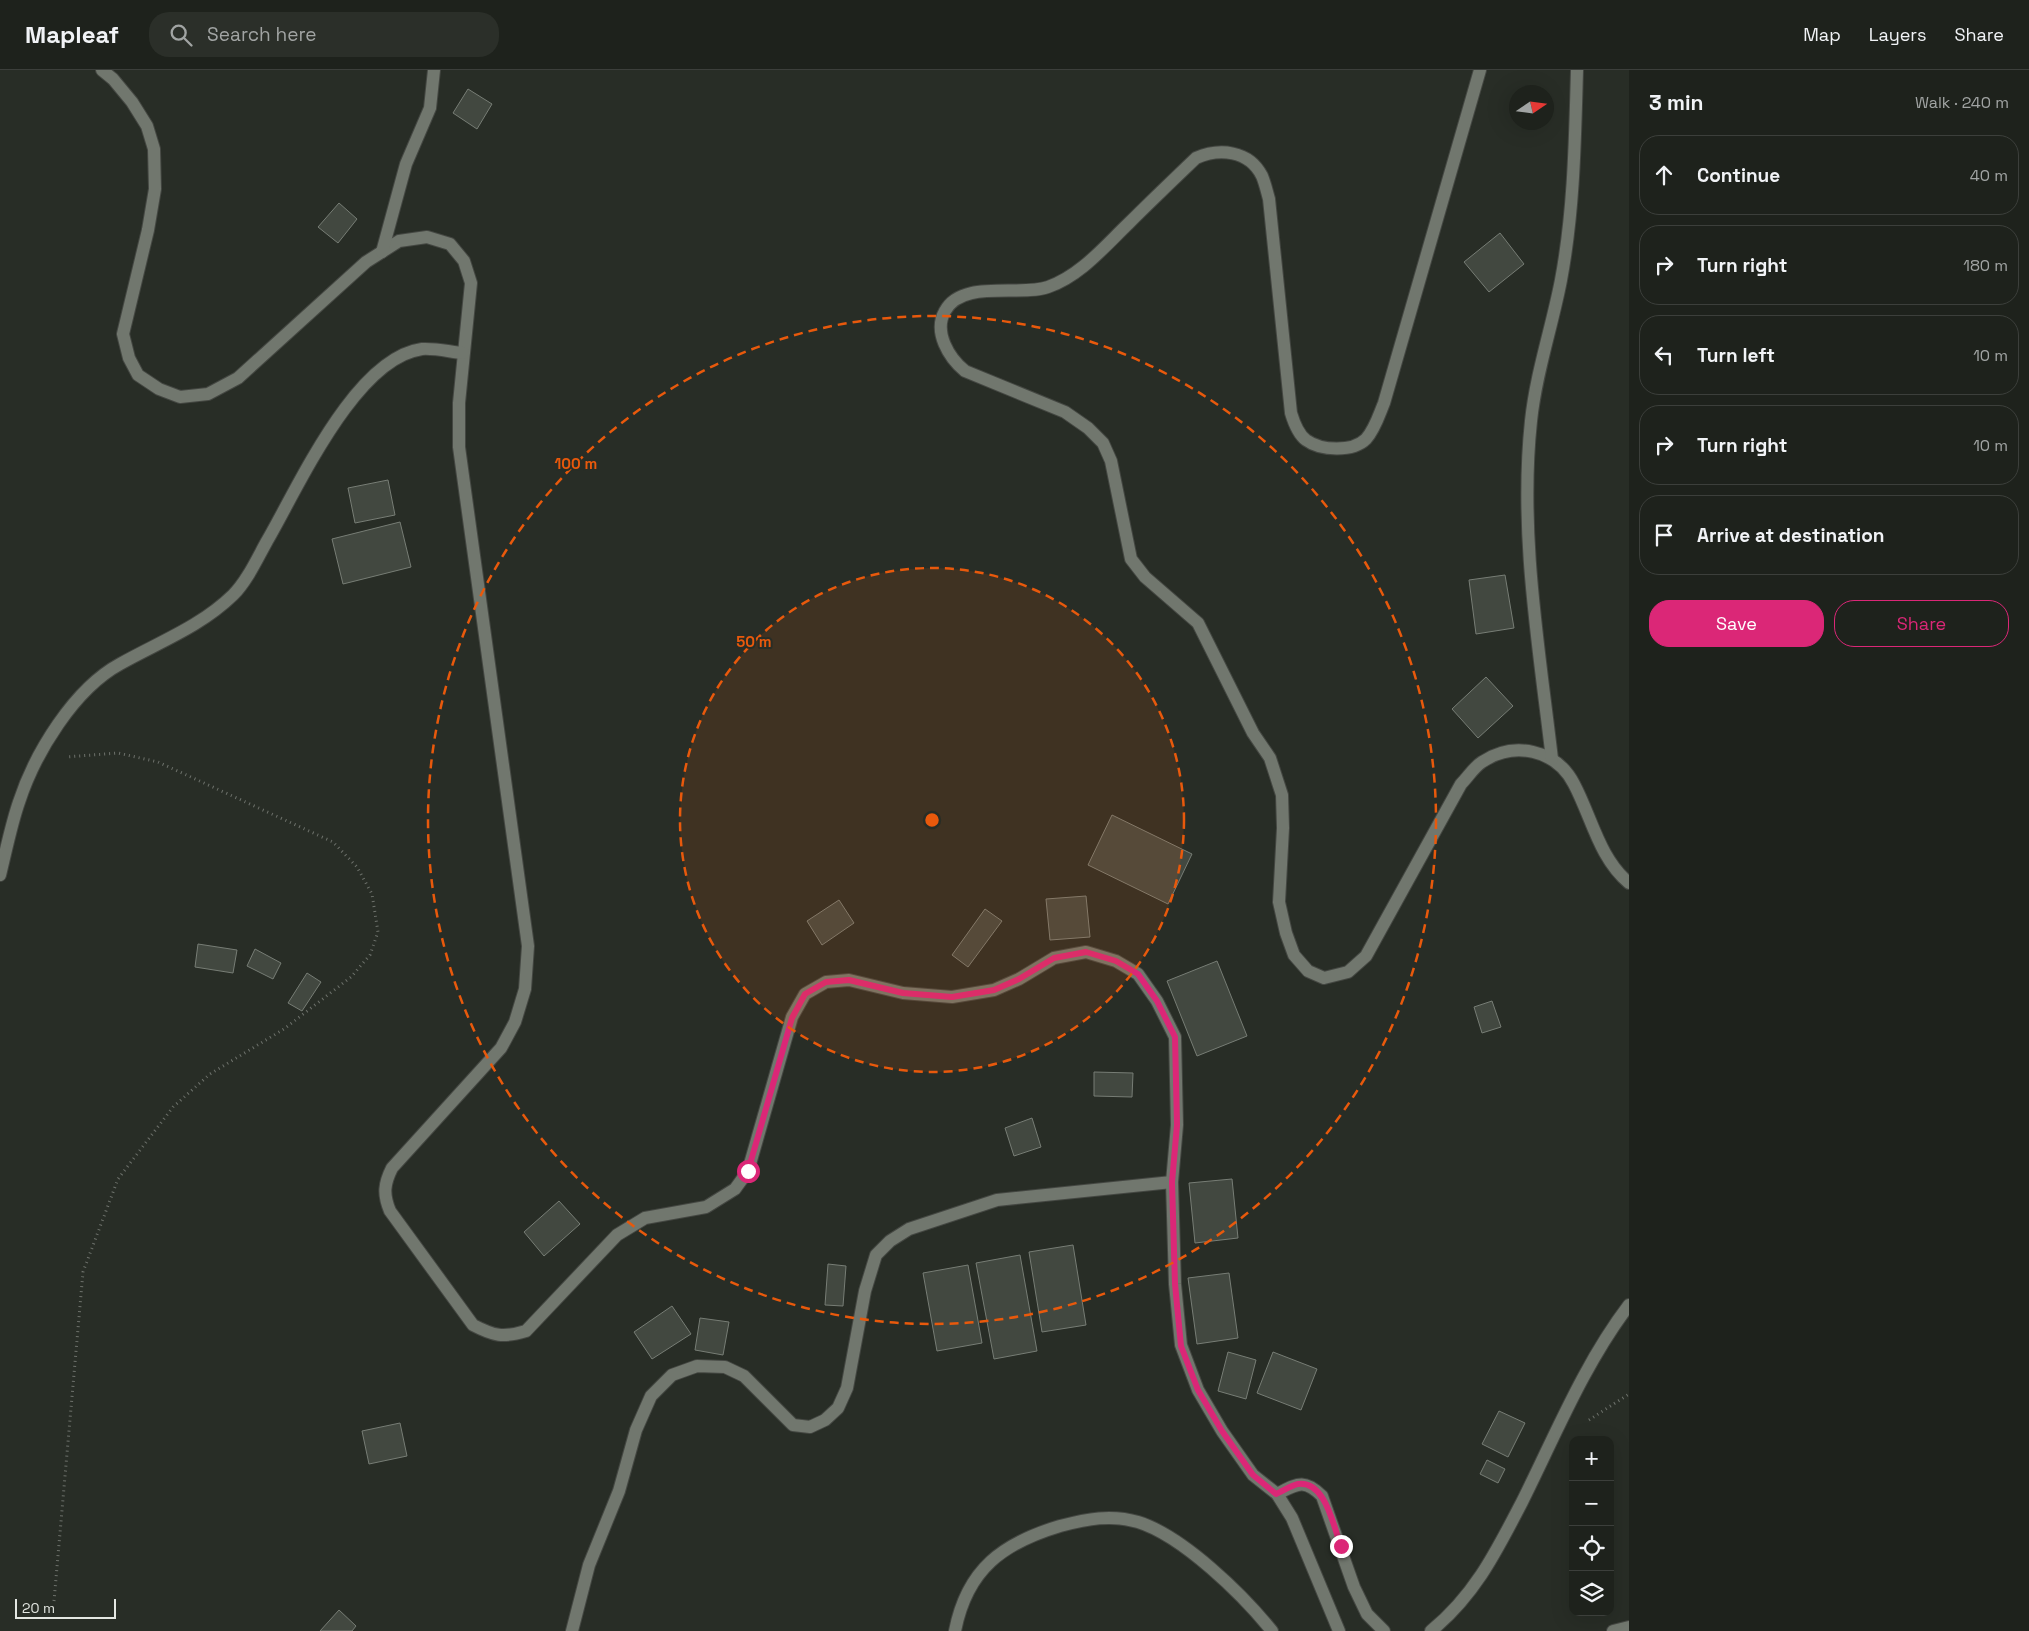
<!DOCTYPE html>
<html lang="en">
<head>
<meta charset="utf-8">
<style>
  :root { --surface:#1e221c; --page:#2b2f29; --text:#f1f3f6; --muted:#a1a4a3; --line:#3c3f3b; --accent:#db2777 }
  body { margin:0; font-family:"Space Grotesk",sans-serif; background:var(--page); color:var(--text) }
  .controls { position:absolute; right:15px; bottom:15px; display:grid; overflow:hidden; border-radius:10px; box-shadow:0 5px 20px #0002 }
  .controls button { width:45px; height:45px; display:grid; place-items:center; padding:0; border:0; border-bottom:1px solid var(--line); background:var(--surface); color:var(--text); font:25px sans-serif }
  .compass { position:absolute; left:1509px; top:15px; width:45px; height:45px; border-radius:50%; background:var(--surface); box-shadow:0 5px 20px #0002; rotate:77deg }
  .scale { position:absolute; left:15px; bottom:12px; width:101px; box-sizing:border-box; padding-left:5px; border:2px solid #e4e7e2; border-top:0; font-size:14px; line-height:18px; white-space:nowrap; color:#e4e7e2; -webkit-text-stroke:4px #282d26; paint-order:stroke }
  .stop { position:absolute; width:15px; height:15px; margin:-11px; border:4px solid #db2777; border-radius:50%; background:#fff }
  .stop.end { background:#db2777; border-color:#fff; box-shadow:0 1px 5px #0008 }
  .list { margin:0; padding:0; list-style:none }
  h2 { display:flex; justify-content:space-between; align-items:center; height:65px; margin:0; padding:0 20px; font-size:21px }
  h2 small { font-size:16px; font-weight:400; color:var(--muted) }
  .list li { display:grid; grid-template-columns:32px 1fr auto; gap:15px; align-items:center; box-sizing:border-box; height:80px; margin:0 10px 10px; padding:0 10px; border:1px solid var(--line); border-radius:20px }
  .list b { display:block; font-size:19px; white-space:nowrap }
  .list em { font-size:16px; font-style:normal; color:var(--muted) }
  .actions { display:flex; gap:10px; padding:15px 20px }
  .actions a { flex:1; padding:11px 0; border:1px solid var(--accent); border-radius:20px; text-align:center; font-size:18px; color:var(--accent) }
  .actions .main { background:var(--accent); color:#fff }
  .icon { flex:none; width:28px; height:28px; fill:none; stroke:currentColor; stroke-width:2; stroke-linecap:round; stroke-linejoin:round }
  .map { position:relative; flex:none; width:1629px; height:1561px; overflow:hidden }
  header { display:flex; align-items:center; gap:30px; box-sizing:border-box; height:70px; padding:0 25px; background:var(--surface); border-bottom:1px solid var(--line) }
  header strong { font-size:24px }
  nav { display:flex; gap:28px; margin-inline-start:auto; font-size:18px }
  .search { width:350px; height:45px; background:var(--page); display:flex; align-items:center; gap:12px; box-sizing:border-box; padding:0 18px; border-radius:20px; color:var(--muted); font-size:19px }
  main { display:flex }
  aside { flex:1; background:var(--surface) }
  .map>svg:first-child { display:block }
</style>
</head>
<body>
<header>
<strong>Mapleaf</strong>
<div class="search"><svg class="icon" aria-label="search" viewBox="0 0 24 24"><circle cx="10" cy="10" r="6"/><path d="M15 15l6 6"/></svg>Search here</div>
<nav><a>Map</a><a>Layers</a><a>Share</a></nav>
</header>
<main>
<div class="map">
<svg width="1629" height="1561" viewBox="0 0 1629 1561">
  <rect width="100%" height="100%" fill="#282d26"/>
  <!-- building -->
  <g fill="#424840" stroke="#777d75">
    <path d="M468 19 492 34 477 59 453 43Z"/>
    <path d="M339 133 357 149 338 173 318 157Z"/>
    <path d="M1500 163 1524 194 1489 222 1464 192Z"/>
    <path d="M388 410 395 445 355 453 348 418Z"/>
    <path d="M400 452 411 497 343 514 332 469Z"/>
    <path d="M1505 505 1514 558 1476 564 1469 510Z"/>
    <path d="M1486 607 1513 636 1478 668 1452 639Z"/>
    <path d="M1112 745 1192 784 1168 834 1088 795Z"/>
    <path d="M1086 826 1090 867 1050 870 1046 829Z"/>
    <path d="M839 830 854 853 822 875 807 851Z"/>
    <path d="M985 839 1002 851 968 897 952 885Z"/>
    <path d="M198 874 237 880 233 903 195 897Z"/>
    <path d="M255 879 281 893 273 909 247 896Z"/>
    <path d="M1217 891 1247 966 1197 986 1167 911Z"/>
    <path d="M307 903 321 912 302 941 288 933Z"/>
    <path d="M1492 931 1501 957 1482 963 1474 937Z"/>
    <path d="M1094 1002 1133 1003 1132 1027 1094 1026Z"/>
    <path d="M1032 1048 1041 1077 1014 1086 1005 1058Z"/>
    <path d="M1232 1109 1238 1168 1195 1173 1189 1113Z"/>
    <path d="M559 1131 580 1154 544 1186 524 1162Z"/>
    <path d="M1073 1175 1086 1255 1042 1262 1029 1182Z"/>
    <path d="M1020 1185 1037 1281 994 1289 976 1193Z"/>
    <path d="M828 1194 846 1196 843 1236 825 1235Z"/>
    <path d="M968 1195 982 1273 937 1281 923 1203Z"/>
    <path d="M1229 1203 1238 1268 1197 1274 1188 1208Z"/>
    <path d="M672 1236 691 1264 652 1289 634 1262Z"/>
    <path d="M700 1248 729 1252 723 1285 695 1280Z"/>
    <path d="M1228 1282 1256 1290 1246 1329 1218 1321Z"/>
    <path d="M1273 1282 1317 1299 1301 1340 1257 1323Z"/>
    <path d="M1499 1341 1525 1353 1508 1387 1482 1374Z"/>
    <path d="M400 1353 407 1386 369 1394 362 1361Z"/>
    <path d="M1487 1390 1505 1399 1498 1413 1480 1404Z"/>
    <path d="M339 1540 356 1556 352 1561H320Z"/>
  </g>
  <g fill="none" stroke-linecap="round" stroke-linejoin="round">
    <!-- minor casing -->
    <g stroke="#444742" stroke-width="14">
      <g id="minor">
        <path d="M102 0 113 9 132 32 147 56 154 79 155 119 148 160 123 264 129 288 138 305 159 319 180 327 208 324 238 308 366 192 399 171 427 167 450 174 464 191 471 213 459 333V377L528 876 525 919 515 952 501 978 392 1098C384 1114 383 1124 390 1141L473 1255C494 1266 503 1268 526 1261L617 1165 645 1148 706 1137 735 1119 748 1101 792 947 805 924 826 912 849 910 903 923 952 927 994 920 1019 909 1054 888 1086 882 1116 891 1138 904 1157 931 1175 967 1177 1055 1172 1112 1175 1214 1181 1275 1198 1320 1222 1361 1253 1405 1277 1424 1292 1448 1339 1561"/>
        <path d="M1480 0 1384 333C1379 345 1375 359 1366 369 1353 382 1321 381 1306 370 1298 364 1294 353 1291 343L1269 129C1267 122 1265 113 1262 106 1249 80 1219 78 1196 88 1173 110 1150 132 1128 154 1104 177 1080 206 1048 217 1019 227 962 209 945 241 933 262 949 288 965 301L1065 342 1088 358 1103 373 1111 391 1131 489 1145 507 1198 553 1253 663 1270 688 1282 725 1283 758 1279 832 1286 863 1294 885 1308 901 1324 908 1348 902 1366 886 1461 714C1468 707 1474 697 1482 692 1514 671 1556 679 1574 714 1592 748 1599 788 1629 813"/>
        <path d="M382 182 406 94 430 38 434 0"/>
        <path d="M1552 689C1539 577 1519 463 1531 351 1536 303 1552 257 1561 210 1574 141 1575 70 1577 0"/>
        <path d="M0 805C6 781 11 755 19 732 35 683 74 619 120 594 159 572 200 557 233 525 247 511 257 489 267 471 298 418 355 288 422 279 435 278 451 282 463 283"/>
        <path d="M1277 1424C1297 1414 1304 1408 1322 1426L1354 1517 1367 1544 1384 1561"/>
        <path d="M572 1561 589 1495 619 1421 636 1360 651 1326 672 1305 697 1296 725 1297 744 1306 793 1355 810 1357 825 1350 838 1338 847 1318 865 1221 876 1185 890 1171 909 1159 997 1130 1172 1112"/>
        <path d="M955 1561C967 1499 1003 1473 1060 1456 1087 1449 1111 1444 1138 1452 1183 1466 1243 1525 1272 1561"/>
        <path d="M1431 1561C1475 1525 1496 1482 1522 1432 1555 1366 1584 1294 1629 1235"/>
        <path d="M1613 1561 1629 1557"/>
      </g>
    </g>
    <!-- path -->
    <g stroke="#6e726c" stroke-width="3" stroke-dasharray="1 4" stroke-linecap="butt">
      <path d="M1589 1350 1629 1324"/>
      <path d="M54 1531 83 1202 118 1109 173 1037 210 1004 284 959 351 907 370 885 378 862 372 824 357 797 333 772 158 692 118 683 66 687"/>
    </g>
    <!-- minor -->
    <use href="#minor" stroke="#71776e" stroke-width="12"/>
  </g>
  <g fill="none" stroke-linecap="round" stroke-linejoin="round">
    <!-- route -->
    <path stroke="#db2777" stroke-width="6" d="M748 1101 792 948 805 924 826 912 849 910 903 923 952 927 994 920 1019 909 1054 888 1086 882 1116 891 1138 904 1157 931 1175 967 1177 1055 1172 1112 1175 1214 1181 1276 1198 1320 1222 1361 1253 1405 1276 1424C1283 1421 1292 1415 1298 1414 1326 1411 1333 1456 1341 1476"/>
  </g>
  <!-- distance rings -->
  <circle cx="932" cy="750" r="252" fill="#e8590c" fill-opacity=".12"/>
  <g fill="none" stroke="#e8590c" stroke-width="2.5" stroke-dasharray="9 6">
    <circle cx="932" cy="750" r="252"/>
    <circle cx="932" cy="750" r="504"/>
  </g>
  <circle cx="932" cy="750" r="8" fill="#e8590c" stroke="#282d26" stroke-width="2.5"/>
  <g font-size="15" text-anchor="middle" font-weight="bold" fill="#e8590c" stroke="#282d26" stroke-width="4" stroke-linejoin="round" paint-order="stroke">
    <text x="576" y="399">100 m</text>
    <text x="754" y="577">50 m</text>
  </g>
</svg>
<div class="controls">
<button>+</button>
<button>−</button>
<button><svg class="icon" aria-label="locate" viewBox="0 0 24 24"><circle cx="12" cy="12" r="6"/><path d="M12 2v4M12 18v4M2 12h4M18 12h4"/></svg></button>
<button><svg class="icon" aria-label="layers" viewBox="0 0 24 24"><path d="M12 4l9 5-9 5-9-5zM3 14l9 5 9-5"/></svg></button>
</div>
<svg class="compass" viewBox="-18 -18 36 36"><path d="M0-13l5 13h-10z" fill="#e53935"/><path d="M0 13l5-13h-10z" fill="#a1a4a3"/></svg>
<div class="scale">20 m</div>
<div class="stop" style="left:748px;top:1101px"></div>
<div class="stop end" style="left:1341px;top:1476px"></div>
</div>
<aside>
<h2>3 min<small>Walk · 240 m</small></h2>
<ul class="list">
<li><svg class="icon" aria-label="ahead" viewBox="0 0 24 24"><path d="M12 20V5M6 11l6-6 6 6"/></svg><div><b>Continue</b></div><em>40 m</em></li>
<li><svg class="icon" aria-label="right" viewBox="0 0 24 24"><path d="M7 20v-9h11M14 6l5 5-5 5"/></svg><div><b>Turn right</b></div><em>180 m</em></li>
<li><svg class="icon" aria-label="left" viewBox="0 0 24 24"><path d="M17 20v-9H6M10 6l-5 5 5 5"/></svg><div><b>Turn left</b></div><em>10 m</em></li>
<li><svg class="icon" aria-label="right" viewBox="0 0 24 24"><path d="M7 20v-9h11M14 6l5 5-5 5"/></svg><div><b>Turn right</b></div><em>10 m</em></li>
<li><svg class="icon" aria-label="arrive" viewBox="0 0 24 24"><path d="M6 21V4h12l-3 4 3 4H6"/></svg><div><b>Arrive at destination</b></div></li>
</ul>
<div class="actions"><a class="main">Save</a><a>Share</a></div>
</aside>
</main>
</body>
</html>
